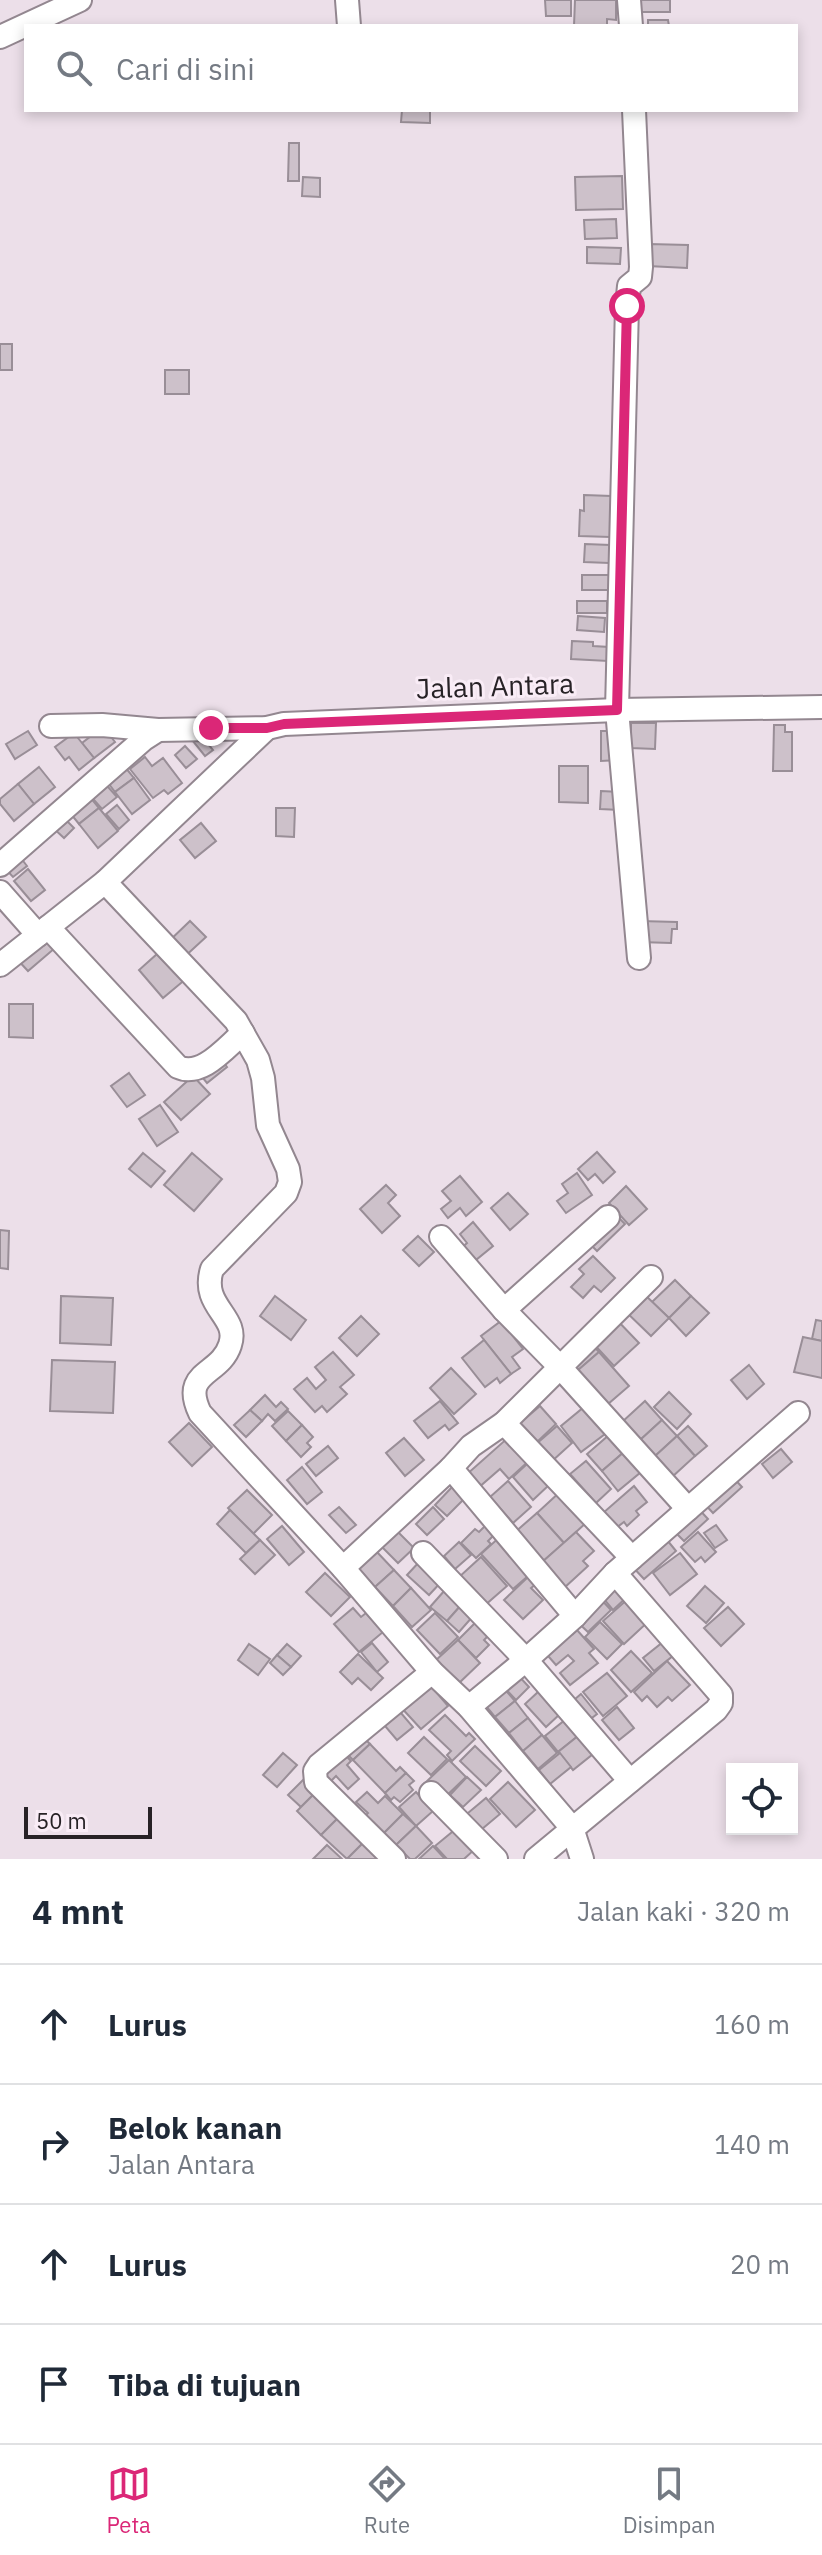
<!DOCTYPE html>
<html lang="id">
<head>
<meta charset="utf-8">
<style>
  :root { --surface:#fff; --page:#f2f2f3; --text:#1f2937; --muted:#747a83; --line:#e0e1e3; --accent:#db2777 }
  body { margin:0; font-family:"IBM Plex Sans",sans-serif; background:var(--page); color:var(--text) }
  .controls { position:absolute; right:24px; bottom:24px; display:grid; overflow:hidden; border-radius:0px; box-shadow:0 4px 12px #0003 }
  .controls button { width:72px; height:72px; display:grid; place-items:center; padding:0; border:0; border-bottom:2px solid var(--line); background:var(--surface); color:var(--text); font:40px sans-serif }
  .scale { position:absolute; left:24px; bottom:20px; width:128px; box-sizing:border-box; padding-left:8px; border:4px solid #272226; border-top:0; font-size:22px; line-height:28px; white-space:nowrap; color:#272226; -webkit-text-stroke:6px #f9ecf6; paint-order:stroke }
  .stop { position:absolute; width:24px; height:24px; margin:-18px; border:6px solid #db2777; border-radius:50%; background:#fff }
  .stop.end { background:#db2777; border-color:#fff; box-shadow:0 2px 8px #0008 }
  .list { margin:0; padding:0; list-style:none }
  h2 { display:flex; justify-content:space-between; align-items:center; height:104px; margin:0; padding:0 32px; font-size:34px }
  h2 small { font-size:26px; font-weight:400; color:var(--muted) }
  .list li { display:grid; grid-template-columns:52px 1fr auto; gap:24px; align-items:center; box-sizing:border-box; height:120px; padding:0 32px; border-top:2px solid var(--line) }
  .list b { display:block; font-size:30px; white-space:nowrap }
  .list p { margin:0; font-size:26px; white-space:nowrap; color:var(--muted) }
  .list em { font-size:26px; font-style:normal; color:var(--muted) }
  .icon { flex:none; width:44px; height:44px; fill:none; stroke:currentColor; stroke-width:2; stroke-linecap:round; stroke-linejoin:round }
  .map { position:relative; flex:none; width:822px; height:1859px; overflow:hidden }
  .search { position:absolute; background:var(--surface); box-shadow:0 4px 12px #0003; left:24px; right:24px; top:24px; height:88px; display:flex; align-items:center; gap:20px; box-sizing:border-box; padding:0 28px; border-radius:0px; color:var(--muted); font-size:30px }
  .sheet { height:584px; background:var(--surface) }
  nav { display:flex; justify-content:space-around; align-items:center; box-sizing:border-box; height:112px; border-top:2px solid var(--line); background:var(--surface); font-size:22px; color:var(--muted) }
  nav a { display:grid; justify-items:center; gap:4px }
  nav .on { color:var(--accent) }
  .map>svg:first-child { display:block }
</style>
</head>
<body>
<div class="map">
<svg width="822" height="1859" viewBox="0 0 822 1859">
  <rect width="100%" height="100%" fill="#ecdfe9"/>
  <!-- building -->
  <g fill="#cdc1ca" stroke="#998e97" stroke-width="2">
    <path d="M545 0H571V16H546Z"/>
    <path d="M575 0H616V20L607 19V26H574Z"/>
    <rect x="640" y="0" width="30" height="12"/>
    <path d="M648 20H668L669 26H648Z"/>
    <path d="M402 110H430V123L401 122Z"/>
    <path d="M289 143H299V181H288Z"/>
    <path d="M622 176 623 209 576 210 575 177Z"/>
    <path d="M303 177 320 178V197L302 196Z"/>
    <path d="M616 219 617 238 585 239 584 220Z"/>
    <path d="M649 244 688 245 687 268 648 266Z"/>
    <path d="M587 247 621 248 620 264 587 263Z"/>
    <rect x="0" y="344" width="12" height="26"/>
    <rect x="165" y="370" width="24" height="24"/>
    <path d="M584 495 611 496 610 537 579 536 580 510 584 511Z"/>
    <path d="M585 544 610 545 609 563 584 562Z"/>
    <rect x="582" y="575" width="29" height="15"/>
    <rect x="577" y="601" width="30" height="12"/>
    <path d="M578 616 605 618 604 632 577 630Z"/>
    <path d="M572 641 593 642V646L609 647 608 661 571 659Z"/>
    <path d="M631 723H656L655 749 631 748Z"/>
    <path d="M774 725H785V732H792V771H773Z"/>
    <path d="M103 727 115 742 94 758 82 743Z"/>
    <path d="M28 731 37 745 15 759 6 744Z"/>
    <path d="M601 731H618L619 760 601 761Z"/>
    <path d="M74 733 94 758 79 770 69 757 65 760 55 747Z"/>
    <path d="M200 734 213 750 205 756 192 740Z"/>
    <path d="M185 746 197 759 186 768 175 755Z"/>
    <path d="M145 757 152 766 163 758 182 783 168 794 164 790 153 798 130 769Z"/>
    <path d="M121 762 134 778 115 792 103 776Z"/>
    <path d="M559 766H588V803L559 802Z"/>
    <path d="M39 767 55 787 34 804 18 784Z"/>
    <path d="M134 778 150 800 132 814 115 792Z"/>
    <path d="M101 779 117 797 102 809 86 791Z"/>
    <path d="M18 784 34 804 14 821 0 804V799Z"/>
    <path d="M601 791 620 792V810L600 809Z"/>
    <path d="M86 792 99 808 79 824 66 808Z"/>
    <path d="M117 805 129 820 119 829 106 814Z"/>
    <path d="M99 808 118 831 98 848 79 824Z"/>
    <path d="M276 808H295L294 837 276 836Z"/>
    <path d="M61 815 74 828 64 838 51 826Z"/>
    <path d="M201 823 216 841 195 858 180 840Z"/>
    <path d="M17 853 27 866 13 877 2 865Z"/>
    <path d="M28 869 45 890 31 901 14 881Z"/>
    <path d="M190 921 206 937 182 959 167 943Z"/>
    <path d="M640 921 677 922V929H672L671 943 639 942Z"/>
    <path d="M43 934 55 948 28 971 15 957Z"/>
    <path d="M157 954 170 968 175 964 187 978 163 998 139 970Z"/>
    <path d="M9 1004H33V1038L9 1037Z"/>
    <path d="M224 1063 227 1067 207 1083 198 1072Z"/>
    <path d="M129 1073 145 1095 127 1107 111 1086Z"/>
    <path d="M193 1076 210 1094 181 1120 164 1102Z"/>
    <path d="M160 1105 178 1132 157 1146 139 1119Z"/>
    <path d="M597 1152 615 1172 603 1183 595 1174 588 1180 578 1169Z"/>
    <path d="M143 1153 165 1171 151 1187 129 1169Z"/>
    <path d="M192 1153 222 1179 194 1211 164 1185Z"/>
    <path d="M577 1173 592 1195 566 1213 557 1201 568 1193 562 1184Z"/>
    <path d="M460 1176 482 1202 466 1216 460 1208 448 1218 441 1209 451 1201 442 1191Z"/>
    <path d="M386 1185 396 1195 388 1203 400 1216 382 1233 360 1209Z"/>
    <path d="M626 1186 647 1209 629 1225 609 1203Z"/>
    <path d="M508 1193 528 1214 510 1230 491 1208Z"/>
    <path d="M613 1212 625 1224 597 1251 585 1239Z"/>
    <path d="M473 1222 493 1246 471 1264 459 1250 467 1243 460 1234Z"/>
    <path d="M0 1230 9 1231 8 1269 0 1268Z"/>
    <path d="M418 1236 434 1252 419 1266 403 1250Z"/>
    <path d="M593 1256 615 1278 601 1292 594 1286 583 1298 571 1287 584 1274 579 1269Z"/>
    <path d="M675 1280 691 1296 669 1318 652 1302Z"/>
    <path d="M640 1290 669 1318 651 1336 622 1308Z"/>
    <path d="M61 1296 113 1298 111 1345 60 1343Z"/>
    <path d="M275 1296 306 1320 291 1340 260 1316Z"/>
    <path d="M691 1296 709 1313 686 1336 669 1318Z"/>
    <path d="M361 1316 379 1334 357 1356 339 1338Z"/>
    <path d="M614 1317 639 1343 614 1366 590 1340Z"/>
    <path d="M816 1320 822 1321V1341L812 1339Z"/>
    <path d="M501 1321 523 1349 512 1357 520 1368 511 1374 481 1336Z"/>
    <path d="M803 1337 822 1341V1378L794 1372Z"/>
    <path d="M484 1340 511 1374 500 1383 497 1378 485 1387 462 1358Z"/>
    <path d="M589 1341 599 1352 577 1371 568 1360Z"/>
    <path d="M333 1352 354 1375 340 1387 347 1394 327 1412 322 1406 315 1412 294 1389 307 1378 316 1389 326 1380 315 1367Z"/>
    <path d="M599 1352 629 1386 608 1404 577 1371Z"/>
    <path d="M52 1360 115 1362 113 1413 50 1411Z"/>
    <path d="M749 1365 764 1384 747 1399 731 1380Z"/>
    <path d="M451 1368 476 1394 454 1414 430 1388Z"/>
    <path d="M669 1392 691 1414 677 1429 654 1407Z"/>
    <path d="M265 1395 276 1407 281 1402 288 1409 275 1421 268 1414 262 1421 250 1410Z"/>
    <path d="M440 1401 458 1423 449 1430 445 1425 428 1438 414 1421Z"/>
    <path d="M645 1401 662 1420 639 1441 622 1422Z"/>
    <path d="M540 1406 556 1424 537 1442 520 1423Z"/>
    <path d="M584 1407 605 1434 581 1452 561 1426Z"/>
    <path d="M250 1410 262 1421 246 1437 234 1425Z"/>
    <path d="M288 1411 302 1425 286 1441 272 1426Z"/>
    <path d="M662 1420 677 1436 654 1457 639 1441Z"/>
    <path d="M189 1423 212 1447 192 1466 169 1442Z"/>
    <path d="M302 1425 313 1437 307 1443 311 1447 301 1457 286 1441Z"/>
    <path d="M557 1426 572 1443 551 1462 535 1445Z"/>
    <path d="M688 1426 707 1446 695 1456 677 1436Z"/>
    <path d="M609 1435 624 1452 602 1471 587 1454Z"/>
    <path d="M510 1436 531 1459 509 1479 500 1469 478 1488 466 1475Z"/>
    <path d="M677 1436 695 1456 672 1477 654 1457Z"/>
    <path d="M404 1438 424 1460 405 1476 386 1453Z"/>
    <path d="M328 1446 338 1458 316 1476 306 1464Z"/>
    <path d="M781 1449 792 1462 773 1478 762 1464Z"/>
    <path d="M624 1452 641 1472 618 1491 602 1471Z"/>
    <path d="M586 1461 611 1489 596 1503 570 1474Z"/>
    <path d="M528 1463 549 1485 533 1500 513 1477Z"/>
    <path d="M302 1467 322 1492 307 1504 287 1480Z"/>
    <path d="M730 1474 742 1487 713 1513 701 1500Z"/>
    <path d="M508 1481 531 1507 513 1523 490 1497Z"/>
    <path d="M453 1486 465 1498 447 1516 435 1505Z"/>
    <path d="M634 1486 647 1502 636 1511 639 1515 627 1526 624 1522 616 1528 603 1513Z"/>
    <path d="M247 1490 272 1515 253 1534 228 1508Z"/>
    <path d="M561 1491 588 1521 564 1543 537 1513Z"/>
    <path d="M695 1505 708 1519 684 1541 671 1528Z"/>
    <path d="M339 1507 356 1525 346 1533 329 1515Z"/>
    <path d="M433 1507 444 1519 427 1535 416 1524Z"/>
    <path d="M230 1510 260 1540 246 1553 217 1524Z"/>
    <path d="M537 1513 564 1543 541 1563 514 1533Z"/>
    <path d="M487 1524 496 1533 488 1541 491 1544 476 1558 461 1543 475 1529 479 1532Z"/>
    <path d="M716 1525 727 1540 715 1548 704 1533Z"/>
    <path d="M282 1526 304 1552 289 1565 267 1539Z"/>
    <path d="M392 1526 414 1548 398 1563 377 1542Z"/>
    <path d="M576 1532 594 1551 583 1561 588 1566 564 1588 541 1563Z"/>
    <path d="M698 1532 716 1552 705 1562 701 1557 695 1562 681 1547Z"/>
    <path d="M503 1534 528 1576 513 1589 481 1554Z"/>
    <path d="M663 1535 676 1551 644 1579 630 1564Z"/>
    <path d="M260 1540 275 1555 255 1574 240 1559Z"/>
    <path d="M459 1542 471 1555 455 1569 444 1556Z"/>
    <path d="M376 1551 394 1570 375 1587 358 1568Z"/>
    <path d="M680 1553 697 1574 670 1595 653 1573Z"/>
    <path d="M481 1557 507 1586 484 1606 458 1578Z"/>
    <path d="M421 1560 443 1580 429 1595 407 1575Z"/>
    <path d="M394 1570 411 1588 393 1606 375 1587Z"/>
    <path d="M325 1573 350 1597 331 1616 306 1592Z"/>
    <path d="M529 1576 536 1584 531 1588 543 1600 523 1619 504 1600Z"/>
    <path d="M614 1578 629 1595 613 1610 598 1592Z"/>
    <path d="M705 1586 724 1603 706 1623 687 1606Z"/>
    <path d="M411 1588 431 1610 412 1627 393 1606Z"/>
    <path d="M445 1590 462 1604 447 1621 430 1607Z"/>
    <path d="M597 1595 611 1610 588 1632 573 1618Z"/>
    <path d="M630 1597 650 1620 624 1644 603 1621Z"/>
    <path d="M462 1604 474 1615 459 1632 447 1621Z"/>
    <path d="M728 1607 744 1624 721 1646 704 1628Z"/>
    <path d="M353 1608 361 1617 366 1613 383 1632 359 1652 334 1624Z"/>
    <path d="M435 1613 458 1637 440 1654 417 1630Z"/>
    <path d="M477 1621 490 1634 484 1640 489 1645 476 1658 458 1640Z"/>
    <path d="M600 1622 622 1644 607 1659 585 1637Z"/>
    <path d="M568 1628 573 1634 577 1630 594 1649 589 1653 598 1663 570 1685 560 1673 574 1661 568 1655 556 1665 542 1649Z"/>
    <path d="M668 1638 679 1651 654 1671 643 1658Z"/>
    <path d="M458 1640 480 1663 458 1684 435 1661Z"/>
    <path d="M372 1643 388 1662 377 1672 361 1652Z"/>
    <path d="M249 1644 270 1659 258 1675 238 1660Z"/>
    <path d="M287 1644 301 1656 291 1667 277 1655Z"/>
    <path d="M631 1651 652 1673 631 1692 611 1670Z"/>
    <path d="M358 1654 383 1678 371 1690 358 1678 352 1684 340 1672Z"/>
    <path d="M277 1655 291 1667 283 1675 270 1663Z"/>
    <path d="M667 1661 690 1685 672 1701 668 1697 657 1707 647 1696 642 1701 634 1692Z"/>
    <path d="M516 1673 529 1687 516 1700 502 1685Z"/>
    <path d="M607 1673 627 1696 603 1716 583 1692Z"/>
    <path d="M426 1680 448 1706 421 1729 398 1704Z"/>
    <path d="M500 1684 515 1701 495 1717 481 1700Z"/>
    <path d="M538 1692 560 1714 546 1727 525 1704Z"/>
    <path d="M581 1694 597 1714 584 1724 568 1705Z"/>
    <path d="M515 1701 528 1718 509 1733 495 1717Z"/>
    <path d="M395 1706 413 1727 397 1740 379 1719Z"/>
    <path d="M617 1707 634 1728 619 1740 602 1720Z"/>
    <path d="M445 1715 466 1736 469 1733 475 1739 452 1761 447 1755 451 1751 429 1730Z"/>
    <path d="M528 1718 542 1735 523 1751 509 1733Z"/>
    <path d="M565 1720 578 1736 558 1752 545 1736Z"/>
    <path d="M360 1734 370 1744 353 1760 344 1751Z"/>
    <path d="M542 1735 557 1753 538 1769 523 1751Z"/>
    <path d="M578 1736 593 1754 573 1770 558 1752Z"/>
    <path d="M424 1737 447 1759 431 1775 408 1753Z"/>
    <path d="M370 1744 396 1771 400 1767 406 1773 385 1793 353 1760Z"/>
    <path d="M475 1746 501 1771 486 1786 460 1761Z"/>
    <path d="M341 1750 351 1761 347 1765 359 1779 348 1789 336 1776 330 1782 319 1770Z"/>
    <path d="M283 1753 297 1765 277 1787 263 1775Z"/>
    <path d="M560 1753 571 1767 550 1784 539 1770Z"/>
    <path d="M449 1760 466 1777 442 1800 425 1783Z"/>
    <path d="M406 1773 414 1781 409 1785 413 1790 400 1802 394 1797 391 1800 385 1793Z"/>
    <path d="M467 1777 481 1790 463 1807 450 1795Z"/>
    <path d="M305 1778 317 1791 301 1807 288 1795Z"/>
    <path d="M508 1782 535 1810 516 1827 490 1799Z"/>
    <path d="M317 1791 341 1815 321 1835 297 1811Z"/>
    <path d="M367 1792 378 1803 385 1796 403 1814 382 1835 364 1817 368 1813 356 1802Z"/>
    <path d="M416 1792 433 1811 416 1826 399 1807Z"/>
    <path d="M486 1798 500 1814 476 1834 462 1818Z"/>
    <path d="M403 1814 416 1826 394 1847 382 1835Z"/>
    <path d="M341 1815 366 1840 347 1859 321 1835Z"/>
    <path d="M416 1826 432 1843 415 1859H410L396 1845Z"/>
    <path d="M457 1828 475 1849 464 1859H447L435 1846Z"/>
    <path d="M369 1837 380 1859H347Z"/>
    <path d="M327 1845 342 1859H313Z"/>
    <path d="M433 1846 445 1859H419Z"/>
  </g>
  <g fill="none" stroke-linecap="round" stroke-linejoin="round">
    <!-- minor casing -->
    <g stroke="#938790" stroke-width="26">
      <g id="minor">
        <path d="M347 0 349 26"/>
        <path d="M629 0 631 26"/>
        <path d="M0 37 80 0"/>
        <path d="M634 110 641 267 640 277 629 286 627 306 617 710 639 958"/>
        <path d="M51 726 102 725 158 730 267 728 284 724 617 710 822 707"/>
        <path d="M0 865 144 739 158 730"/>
        <path d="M105 882 267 728"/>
        <path d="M0 892 38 935"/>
        <path d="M48 927 178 1067C202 1078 226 1047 243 1033"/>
        <path d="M0 965 105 882 236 1021 258 1060 263 1078 268 1125 288 1169 290 1182 286 1193 212 1269C200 1307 240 1316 230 1345 220 1376 180 1371 200 1413L343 1568 432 1672 469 1707 572 1828 582 1859"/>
        <path d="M441 1237 504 1310 560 1367 688 1509"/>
        <path d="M504 1310 608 1217"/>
        <path d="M504 1423 632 1558"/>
        <path d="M451 1468 575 1616"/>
        <path d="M423 1553 526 1660 630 1781"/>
        <path d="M343 1568 451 1468 471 1446 504 1423 651 1277"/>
        <path d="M469 1707 526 1660 575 1616 615 1573 798 1413"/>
        <path d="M431 1793 496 1859"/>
        <path d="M394 1859 316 1782 315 1771 319 1765 432 1672"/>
        <path d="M536 1859 716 1710 721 1703V1695L615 1573"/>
      </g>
    </g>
    <!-- minor -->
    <use href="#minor" stroke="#fff" stroke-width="22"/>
  </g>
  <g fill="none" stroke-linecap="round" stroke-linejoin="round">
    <!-- route -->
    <path stroke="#db2777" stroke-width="10" d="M211 728H267L284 724 617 710 627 306"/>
  </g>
  <g text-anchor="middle" stroke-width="6" stroke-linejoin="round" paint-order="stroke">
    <!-- street labels -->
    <g font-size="28" fill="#272226" stroke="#f9ecf6">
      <text transform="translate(495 686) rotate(-2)" y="10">Jalan Antara</text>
    </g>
  </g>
</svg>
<div class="controls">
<button><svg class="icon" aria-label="locate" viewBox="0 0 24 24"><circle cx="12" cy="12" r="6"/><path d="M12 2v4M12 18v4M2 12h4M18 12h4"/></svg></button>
</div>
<div class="scale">50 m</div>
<div class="stop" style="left:627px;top:306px"></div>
<div class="stop end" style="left:211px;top:728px"></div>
<div class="search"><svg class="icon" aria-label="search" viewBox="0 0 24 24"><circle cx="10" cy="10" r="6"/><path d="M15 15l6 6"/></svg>Cari di sini</div>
</div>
<section class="sheet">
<h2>4 mnt<small>Jalan kaki · 320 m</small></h2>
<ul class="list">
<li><svg class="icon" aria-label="ahead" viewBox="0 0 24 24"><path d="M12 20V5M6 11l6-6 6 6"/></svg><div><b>Lurus</b></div><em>160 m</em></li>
<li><svg class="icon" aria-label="right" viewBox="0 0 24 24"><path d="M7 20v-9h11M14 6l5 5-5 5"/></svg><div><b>Belok kanan</b><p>Jalan Antara</p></div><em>140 m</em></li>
<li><svg class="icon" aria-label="ahead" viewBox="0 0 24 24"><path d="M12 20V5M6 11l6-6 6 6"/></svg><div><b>Lurus</b></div><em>20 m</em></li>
<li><svg class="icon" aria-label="arrive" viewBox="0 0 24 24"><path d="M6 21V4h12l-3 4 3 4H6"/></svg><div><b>Tiba di tujuan</b></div></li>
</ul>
</section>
<nav>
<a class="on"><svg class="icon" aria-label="map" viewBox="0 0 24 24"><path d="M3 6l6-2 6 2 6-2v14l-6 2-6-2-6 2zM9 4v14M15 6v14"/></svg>Peta</a>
<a><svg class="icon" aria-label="directions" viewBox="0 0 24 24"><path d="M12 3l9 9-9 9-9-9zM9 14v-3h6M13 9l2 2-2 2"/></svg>Rute</a>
<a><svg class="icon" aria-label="saved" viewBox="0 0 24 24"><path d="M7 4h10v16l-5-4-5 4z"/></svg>Disimpan</a>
</nav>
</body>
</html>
